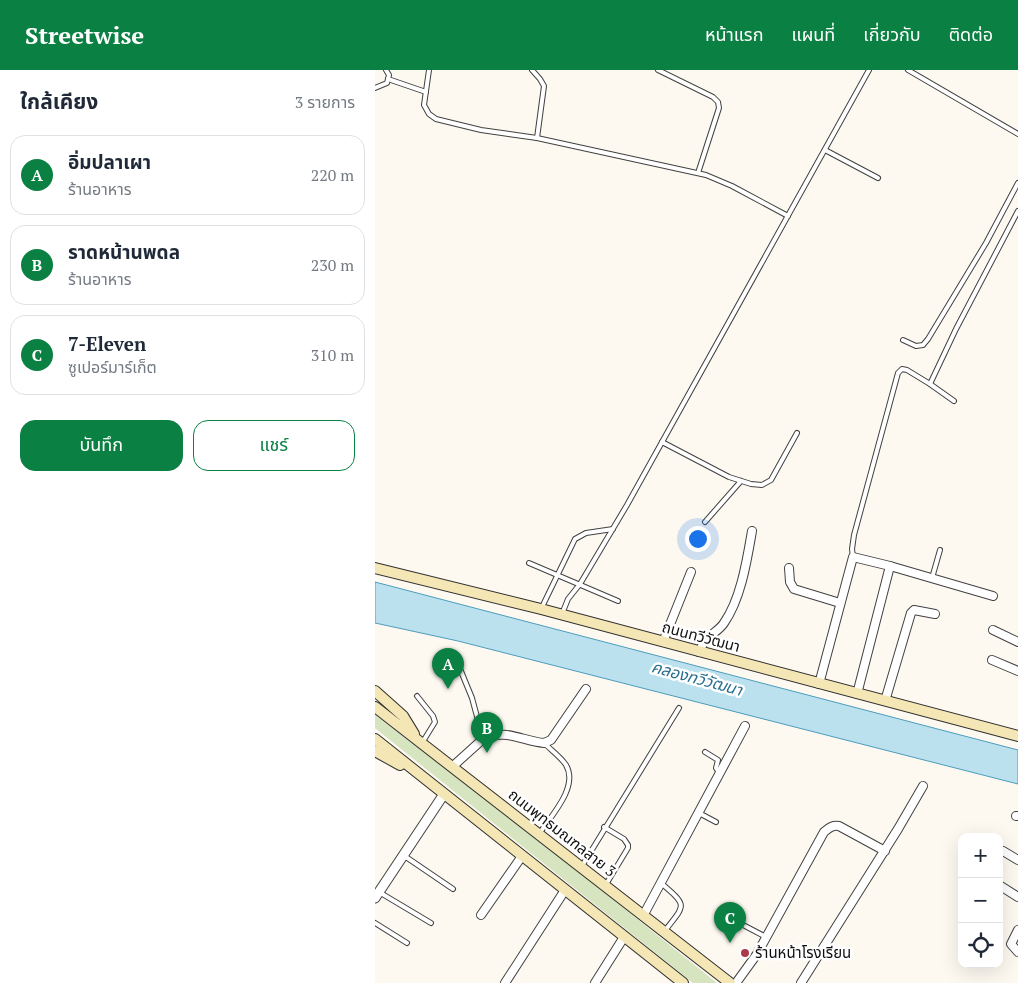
<!DOCTYPE html>
<html lang="th">
<head>
<meta charset="utf-8">
<style>
  :root { --surface:#fff; --page:#f2f2f3; --text:#1f2937; --muted:#747a83; --line:#e0e1e3; --accent:#0b8043 }
  body { margin:0; font-family:"PT Serif","Noto Sans Thai",serif; background:var(--page); color:var(--text) }
  .controls { position:absolute; right:15px; bottom:15px; display:grid; overflow:hidden; border-radius:10px; box-shadow:0 5px 20px #0002 }
  .controls button { width:45px; height:45px; display:grid; place-items:center; padding:0; border:0; border-bottom:1px solid var(--line); background:var(--surface); color:var(--text); font:25px sans-serif }
  .you { position:absolute; left:322px; top:468px; width:18px; height:18px; margin:-12px; border:4px solid #fff; border-radius:50%; background:#1a73e8; box-shadow:0 0 0 8px #1a73e833 }
  .badge { display:grid; place-items:center; width:32px; height:32px; border-radius:50%; background:var(--accent); color:#fff; font-size:16px; font-weight:700 }
  .pin { position:absolute; translate:-50% -41px; filter:drop-shadow(0 1px 2px #0008) }
  .pin::after { content:''; position:absolute; top:26px; width:18px; height:15px; background:inherit; clip-path:polygon(0 0,100% 0,50% 100%) }
  .list { margin:0; padding:0; list-style:none }
  h2 { display:flex; justify-content:space-between; align-items:center; height:65px; margin:0; padding:0 20px; font-size:21px }
  h2 small { font-size:16px; font-weight:400; color:var(--muted) }
  .list li { display:grid; grid-template-columns:32px 1fr auto; gap:15px; align-items:center; box-sizing:border-box; height:80px; margin:0 10px 10px; padding:0 10px; border:1px solid var(--line); border-radius:15px }
  .list b { display:block; font-size:19px; white-space:nowrap }
  .list p { margin:0; font-size:16px; white-space:nowrap; color:var(--muted) }
  .list em { font-size:16px; font-style:normal; color:var(--muted) }
  .actions { display:flex; gap:10px; padding:15px 20px }
  .actions a { flex:1; padding:11px 0; border:1px solid var(--accent); border-radius:15px; text-align:center; font-size:18px; color:var(--accent) }
  .actions .main { background:var(--accent); color:#fff }
  .icon { flex:none; width:28px; height:28px; fill:none; stroke:currentColor; stroke-width:2; stroke-linecap:round; stroke-linejoin:round }
  .map { position:relative; flex:none; width:643px; height:913px; overflow:hidden }
  header { display:flex; align-items:center; gap:30px; box-sizing:border-box; height:70px; padding:0 25px; background:var(--accent); color:#fff }
  header strong { font-size:24px }
  nav { display:flex; gap:28px; margin-inline-start:auto; font-size:18px }
  main { display:flex }
  aside { flex:1; background:var(--surface) }
  .map>svg:first-child { display:block }
</style>
</head>
<body>
<header>
<strong>Streetwise</strong>
<nav><a>หน้าแรก</a><a>แผนที่</a><a>เกี่ยวกับ</a><a>ติดต่อ</a></nav>
</header>
<main>
<aside>
<h2>ใกล้เคียง<small>3 รายการ</small></h2>
<ul class="list">
<li><span class="badge">A</span><div><b>อิ่มปลาเผา</b><p>ร้านอาหาร</p></div><em>220 m</em></li>
<li><span class="badge">B</span><div><b>ราดหน้านพดล</b><p>ร้านอาหาร</p></div><em>230 m</em></li>
<li><span class="badge">C</span><div><b>7-Eleven</b><p>ซูเปอร์มาร์เก็ต</p></div><em>310 m</em></li>
</ul>
<div class="actions"><a class="main">บันทึก</a><a>แชร์</a></div>
</aside>
<div class="map">
<svg width="643" height="913" viewBox="0 0 643 913">
  <rect width="100%" height="100%" fill="#fdf9f1"/>
  <!-- green -->
  <path fill="#d6e4bf" d="M0 645 150 759 342 913H318L0 658Z"/>
  <!-- water -->
  <path fill="#bce1ee" stroke="#4d9cbc" d="M0 512 643 680V714L83 571 0 553Z"/>
  <g fill="none" stroke-linecap="round" stroke-linejoin="round">
    <!-- service casing -->
    <g stroke="#414141" stroke-width="6">
      <g id="service">
        <path d="M54 0 49 35 54 44 61 49 106 60 162 68 331 105 357 116 413 146"/>
        <path d="M157 0 165 9 169 16 162 68"/>
        <path d="M283 0 338 27 343 32 344 38 323 103"/>
        <path d="M533 0 643 64"/>
        <path d="M13 9 51 22"/>
        <path d="M0 18 12 13 14 5 11 0"/>
        <path d="M450 80 503 108"/>
        <path d="M528 270 541 276 548 275 553 269 611 173 643 113"/>
        <path d="M555 314 579 331"/>
        <path d="M287 372 354 407 376 414 387 415 396 410 422 363"/>
        <path d="M330 452 366 411"/>
        <path d="M478 487 477 479 479 465 523 303 527 299 532 300 555 314 581 259 643 141"/>
        <path d="M154 493 243 531"/>
        <path d="M557 508 565 480"/>
        <path d="M167 537 200 469 211 463 238 459"/>
        <path d="M187 544 193 529 205 514 252 435 494 0"/>
        <path d="M81 589 97 628 108 669"/>
        <path d="M42 626 58 646 60 652 47 673"/>
        <path d="M330 682 343 690 341 698 345 704"/>
        <path d="M324 743 341 752"/>
        <path d="M229 757 249 769 253 775V778L230 816"/>
        <path d="M164 764C176 746 204 717 191 695 186 687 176 680 169 673"/>
        <path d="M28 785 78 819"/>
        <path d="M207 796 304 638"/>
        <path d="M286 813C314 837 310 834 289 862"/>
        <path d="M4 822 56 853"/>
        <path d="M0 853 32 873"/>
        <path d="M370 856 391 867"/>
      </g>
    </g>
    <!-- minor casing -->
    <g stroke="#414141" stroke-width="10">
      <g id="minor">
        <path d="M414 498 415 512 419 519 465 533"/>
        <path d="M618 560 643 572"/>
        <path d="M288 572 316 502"/>
        <path d="M324 582C326 579 327 575 329 572 335 564 344 561 349 553 366 529 372 490 377 461"/>
        <path d="M617 590 643 601"/>
        <path d="M444 614 478 487 515 496"/>
        <path d="M482 624 515 496 618 526"/>
        <path d="M510 631 536 543 539 540 560 544"/>
        <path d="M77 697 108 669C130 658 147 671 169 673L176 670 211 619"/>
        <path d="M641 746H643"/>
        <path d="M628 781 643 790"/>
        <path d="M624 815 643 827"/>
        <path d="M106 845 147 786"/>
        <path d="M268 846 370 656"/>
        <path d="M643 860 636 874 643 882"/>
        <path d="M130 913 190 820"/>
        <path d="M220 913 249 867"/>
        <path d="M361 913 382 884 449 762C454 758 457 755 464 756L510 781"/>
        <path d="M426 913 523 759 548 716"/>
      </g>
    </g>
    <!-- tertiary casing -->
    <g stroke="#414141" stroke-width="11">
      <path id="tertiary" d="M0 828 69 724"/>
    </g>
    <!-- secondary casing -->
    <g stroke="#303030" stroke-width="12">
      <g id="secondary">
        <path d="M0 498 166 539 643 666"/>
        <path d="M0 621 28 646 39 664"/>
        <path d="M0 637 355 913"/>
        <path d="M0 669 308 913"/>
        <path d="M0 681 25 695"/>
      </g>
    </g>
    <!-- service -->
    <use href="#service" stroke="#fff" stroke-width="4"/>
    <!-- minor -->
    <use href="#minor" stroke="#fff" stroke-width="8"/>
    <!-- tertiary -->
    <use href="#tertiary" stroke="#fff" stroke-width="9"/>
    <!-- secondary -->
    <use href="#secondary" stroke="#f4e6b5" stroke-width="10"/>
  </g>
  <!-- markers -->
  <circle fill="#ac384b" stroke="#fff" stroke-width="2" cx="370" cy="883" r="5"/>
  <g text-anchor="middle" stroke-width="5" stroke-linejoin="round" paint-order="stroke">
    <!-- street labels -->
    <g font-size="15" fill="#0e0e0e" stroke="#fff">
      <text transform="translate(326 567) rotate(15)" y="5">ถนนทวีวัฒนา</text>
      <text transform="translate(187 763) rotate(38)" y="5">ถนนพุทธมณฑลสาย 3</text>
    </g>
    <!-- poi labels -->
    <g font-size="15" fill="#0e0e0e" stroke="#fff" text-anchor="start">
      <text x="380" y="888">ร้านหน้าโรงเรียน</text>
    </g>
    <!-- water labels -->
    <g font-size="16" font-style="italic" fill="#286e90" stroke="#fff">
      <text transform="translate(322 608) rotate(15)" y="6">คลองทวีวัฒนา</text>
    </g>
  </g>
</svg>
<div class="controls">
<button>+</button>
<button>−</button>
<button><svg class="icon" aria-label="locate" viewBox="0 0 24 24"><circle cx="12" cy="12" r="6"/><path d="M12 2v4M12 18v4M2 12h4M18 12h4"/></svg></button>
</div>
<div class="you"></div>
<div class="pin badge" style="left:73px;top:619px">A</div>
<div class="pin badge" style="left:112px;top:683px">B</div>
<div class="pin badge" style="left:355px;top:873px">C</div>
</div>
</main>
</body>
</html>
